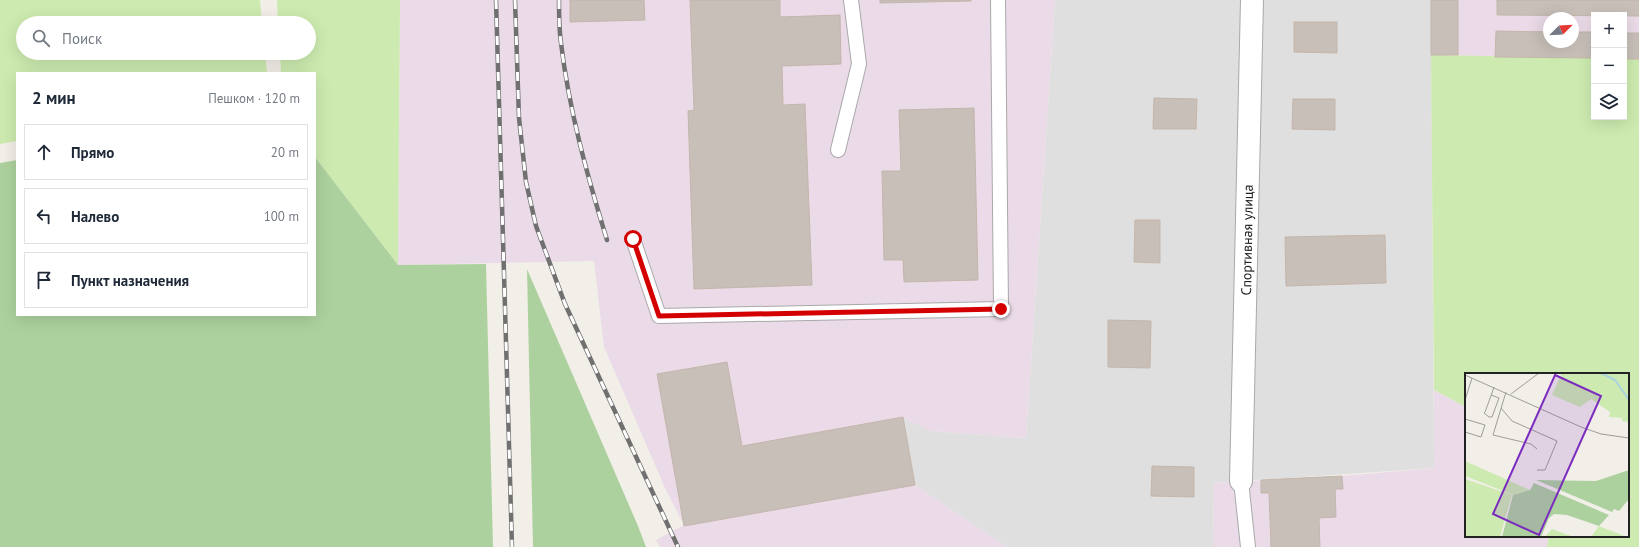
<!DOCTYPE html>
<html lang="ru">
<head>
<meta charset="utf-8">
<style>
  :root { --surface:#fff; --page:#f6f6f7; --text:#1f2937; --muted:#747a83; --line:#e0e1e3 }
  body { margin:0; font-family:"PT Sans",sans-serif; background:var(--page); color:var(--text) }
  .controls { position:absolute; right:12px; top:12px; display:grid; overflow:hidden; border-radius:0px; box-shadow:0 4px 16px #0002 }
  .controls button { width:36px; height:36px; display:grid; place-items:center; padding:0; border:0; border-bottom:1px solid var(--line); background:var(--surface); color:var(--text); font:20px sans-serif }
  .compass { position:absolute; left:1543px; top:12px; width:36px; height:36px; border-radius:50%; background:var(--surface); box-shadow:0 4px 16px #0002; rotate:66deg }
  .stop { position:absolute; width:12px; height:12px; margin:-9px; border:3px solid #d40000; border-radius:50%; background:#fff }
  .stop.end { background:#d40000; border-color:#fff; box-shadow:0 1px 4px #0008 }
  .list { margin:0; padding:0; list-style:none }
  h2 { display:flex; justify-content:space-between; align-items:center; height:52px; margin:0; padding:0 16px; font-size:17px }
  h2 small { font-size:13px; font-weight:400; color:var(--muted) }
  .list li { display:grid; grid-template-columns:26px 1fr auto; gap:12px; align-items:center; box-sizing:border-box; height:56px; margin:0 8px 8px; padding:0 8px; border:1px solid var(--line); border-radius:0px }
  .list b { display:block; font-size:15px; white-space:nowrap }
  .list em { font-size:13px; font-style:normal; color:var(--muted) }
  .icon { flex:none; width:22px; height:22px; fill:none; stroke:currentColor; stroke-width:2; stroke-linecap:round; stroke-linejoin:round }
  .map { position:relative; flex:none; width:1639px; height:547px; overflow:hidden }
  .search { position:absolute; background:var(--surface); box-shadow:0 4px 16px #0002; left:16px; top:16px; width:300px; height:44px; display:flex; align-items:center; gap:10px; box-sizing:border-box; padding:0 14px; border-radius:22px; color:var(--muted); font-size:15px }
  .panel { position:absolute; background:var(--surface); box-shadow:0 4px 16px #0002; left:16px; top:72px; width:300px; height:244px; border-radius:0px }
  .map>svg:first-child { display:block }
</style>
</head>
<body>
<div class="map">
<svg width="1639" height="547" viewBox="0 0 1639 547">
  <rect width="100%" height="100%" fill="#f2efe9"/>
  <!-- residential -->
  <path fill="#e0dfdf" d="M1055 0H1431L1434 468 1214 483 1213 547H1007L915 485 903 417 931 431 1026 438Z"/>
  <!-- industrial -->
  <g fill="#ebdbe8" fill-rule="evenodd">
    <path d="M400 0H1055L1026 438 931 431 903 418 915 485 1007 547H660L656 540 684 525 665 488 604 347 594 261 398 265Z"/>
    <path d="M1431 0H1639V59H1624V15H1594V58L1431 55ZM1549 18H1573V42H1549Z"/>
    <path d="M1434 390 1466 407V536H1549L1547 547H1213L1214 483 1342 476 1434 468Z"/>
  </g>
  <!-- grass -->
  <g fill="#cdebb0">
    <path d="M0 0H260L262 23H23V53H265L267 73H17V141L0 144Z"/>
    <path d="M277 0H400L398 265 315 157V73H281L280 53H309V23H278Z"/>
    <path d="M1431 55 1594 58V117H1624V59H1639V547H1547L1549 536H1628V374H1466V407L1434 390Z"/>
  </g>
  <!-- forest -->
  <g fill="#add19e">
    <path d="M315 157 398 265 486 264 493 547H0V163L17 160V315H315Z"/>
    <path d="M527 269 638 526 646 547H533Z"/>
  </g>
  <!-- building -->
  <g fill="#c7bfb8" stroke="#c4b6ab">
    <path d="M570 0H644L645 20 570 22Z"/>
    <path d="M690 0H780V17L840 15 841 64 782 66 783 105 805 104 812 285 694 289 688 111 694 110Z"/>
    <path d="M880 0H971V1L880 3Z"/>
    <rect x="1431" y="0" width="27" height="55"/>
    <path d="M1497 0H1639V16L1497 15Z"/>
    <path d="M1294 22H1337V53L1294 52Z"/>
    <path d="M1496 31 1549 32V42H1573V32H1594V58L1495 57Z"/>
    <rect x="1624" y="33" width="15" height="26"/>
    <path d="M1154 98 1197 99 1196 129H1153Z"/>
    <path d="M1293 99H1335V130L1292 129Z"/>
    <path d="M974 108 978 280 904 282 903 260H884L882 171H901L899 110Z"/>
    <path d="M1135 220H1160V263L1134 262Z"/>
    <path d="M1385 235 1386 283 1286 286 1285 237Z"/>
    <path d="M1108 320 1151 321 1150 368 1108 367Z"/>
    <path d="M727 362 742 446 903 417 915 485 684 526 657 374Z"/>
    <path d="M1152 466 1194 467V497L1151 496Z"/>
    <path d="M1342 476 1343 489H1335L1336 517 1319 518 1320 547H1271L1269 493H1261V480Z"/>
  </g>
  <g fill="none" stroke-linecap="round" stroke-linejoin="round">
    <!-- lane casing -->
    <g stroke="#a9a9a9" stroke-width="16">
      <g id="lane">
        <path d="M838 150 859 64 851 0"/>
        <path d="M633 239 659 316 1001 309 998 0"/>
        <path d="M1241 481 1248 547"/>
      </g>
    </g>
    <!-- street casing -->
    <g stroke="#a9a9a9" stroke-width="24">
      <path id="street" d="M1241 481 1252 0"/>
    </g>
    <!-- lane -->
    <use href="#lane" stroke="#fff" stroke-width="14"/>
    <!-- street -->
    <use href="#street" stroke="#fff" stroke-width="22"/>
    <!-- rail casing -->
    <g stroke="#707070" stroke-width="4.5">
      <g id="rail">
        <path d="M496 0 512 547"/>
        <path d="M515 0 519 118 526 182 536 226 565 304 678 547"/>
        <path d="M559 0C559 14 559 29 561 43 569 110 587 175 607 240"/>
      </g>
    </g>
    <!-- rail -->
    <use href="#rail" stroke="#fff" stroke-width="3" stroke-dasharray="9" stroke-linecap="butt"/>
  </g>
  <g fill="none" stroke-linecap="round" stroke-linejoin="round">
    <!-- route -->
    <path stroke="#d40000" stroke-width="5" d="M633 239 659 316 1001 309"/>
  </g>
  <g text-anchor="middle" stroke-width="3" stroke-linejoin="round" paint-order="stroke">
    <!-- street labels -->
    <g font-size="14" fill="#222" stroke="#fff">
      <text transform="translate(1247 240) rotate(-89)" y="5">Спортивная улица</text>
    </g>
  </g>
  <!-- overview -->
  <g transform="translate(1465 373)">
    <rect width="164" height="164" fill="#f2efe9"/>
    <path d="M97 0H164V49L157 48V45L144 44 145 39 126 26 115 34 87 22ZM0 88 65 117 48 122 0 103ZM0 106 47 122 35 164H0ZM134 153 162 164H126ZM87 156 109 164H80Z" fill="#cdebb0"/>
    <path d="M164 97V126L154 138 149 136 147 139 71 107 131 108ZM69 110 144 142 134 153 102 142 89 141 84 145 76 164H37L48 122 65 117Z" fill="#add19e"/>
    <path fill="none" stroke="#aad3df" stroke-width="2" d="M136 0 150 7 164 27"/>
    <path fill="none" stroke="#9f9d99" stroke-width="1" d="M0 2 116 54 136 61 164 65M41 19 28 62 66 71 72 76M46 21 74 0M26 22 34 25 27 44H24L19 40 20 39 27 20 29 14M0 27 7 5M36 35 47 48 92 68 80 97H72M0 46 20 52 16 64 0 59"/>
    <path fill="#7b2cbf" fill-opacity="0.15" stroke="#7b2cbf" stroke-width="2" d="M90 2 136 23 74 162 28 141Z"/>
    <rect width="164" height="164" fill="none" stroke="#222" stroke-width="2"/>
  </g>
</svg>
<div class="controls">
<button>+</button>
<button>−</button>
<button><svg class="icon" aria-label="layers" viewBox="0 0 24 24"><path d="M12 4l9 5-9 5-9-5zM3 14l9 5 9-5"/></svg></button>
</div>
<svg class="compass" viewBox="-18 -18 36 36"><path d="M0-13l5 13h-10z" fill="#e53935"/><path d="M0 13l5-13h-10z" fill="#747a83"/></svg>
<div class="stop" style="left:633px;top:239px"></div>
<div class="stop end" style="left:1001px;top:309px"></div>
<div class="search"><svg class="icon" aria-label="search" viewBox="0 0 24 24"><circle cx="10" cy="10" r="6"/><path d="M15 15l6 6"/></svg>Поиск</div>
<section class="panel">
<h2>2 мин<small>Пешком · 120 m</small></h2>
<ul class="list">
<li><svg class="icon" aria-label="ahead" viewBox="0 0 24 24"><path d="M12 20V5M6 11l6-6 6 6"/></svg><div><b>Прямо</b></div><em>20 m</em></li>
<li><svg class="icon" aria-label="left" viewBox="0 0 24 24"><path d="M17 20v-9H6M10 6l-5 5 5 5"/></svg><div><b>Налево</b></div><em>100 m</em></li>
<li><svg class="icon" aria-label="arrive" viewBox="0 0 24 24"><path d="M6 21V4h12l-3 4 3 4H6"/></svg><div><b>Пункт назначения</b></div></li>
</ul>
</section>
</div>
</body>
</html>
